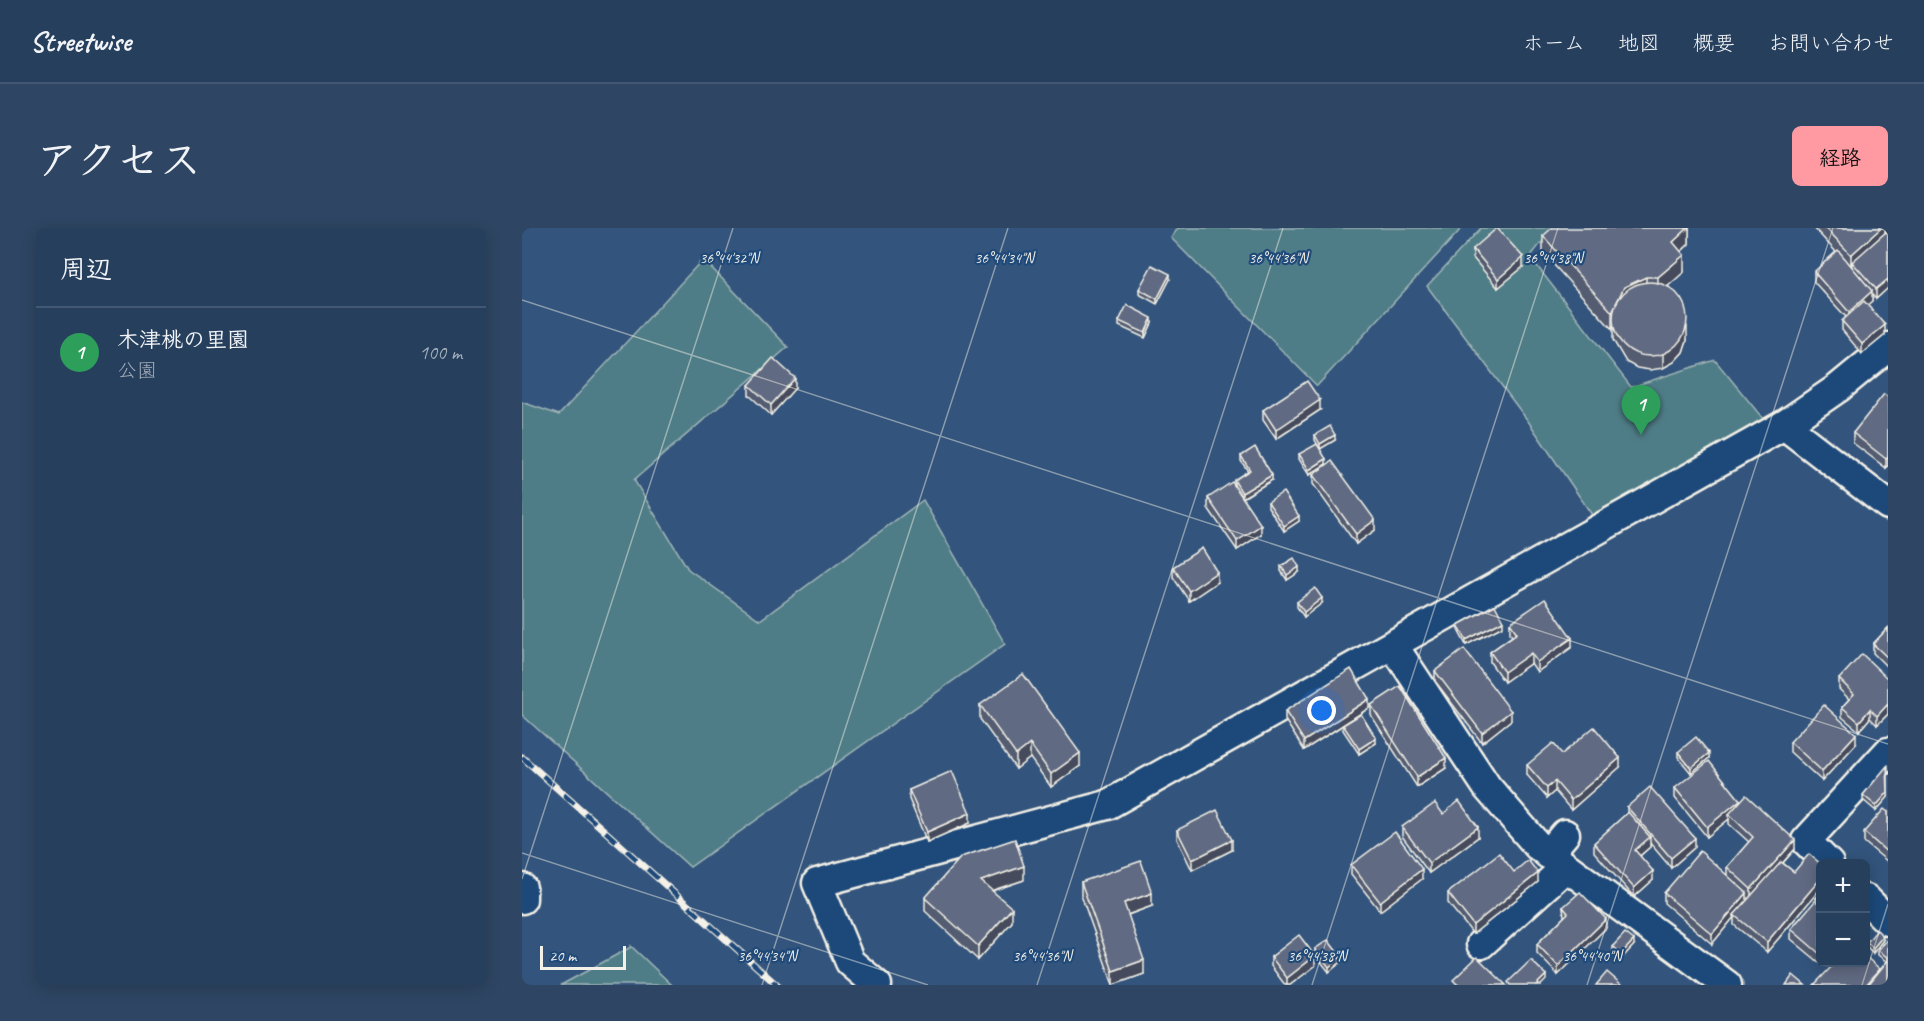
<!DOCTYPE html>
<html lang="ja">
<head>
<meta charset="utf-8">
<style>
  :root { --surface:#263f5d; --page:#2e4663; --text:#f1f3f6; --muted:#a4afbc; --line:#425872; --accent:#ff9aa2 }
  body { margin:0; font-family:Caveat,"Klee One",sans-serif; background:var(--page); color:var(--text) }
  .controls { position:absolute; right:18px; bottom:18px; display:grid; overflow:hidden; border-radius:9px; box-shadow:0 3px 15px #0003 }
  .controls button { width:54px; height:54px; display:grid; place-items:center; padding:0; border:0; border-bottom:2px solid var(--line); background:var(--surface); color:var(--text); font:30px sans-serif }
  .scale { position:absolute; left:18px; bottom:15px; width:86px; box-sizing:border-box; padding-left:6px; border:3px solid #f4f1e8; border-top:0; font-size:16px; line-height:21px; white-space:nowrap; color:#f4f1e8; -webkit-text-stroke:4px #1f4a7a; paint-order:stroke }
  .you { position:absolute; left:800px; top:483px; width:21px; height:21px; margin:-15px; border:4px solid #fff; border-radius:50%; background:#1a73e8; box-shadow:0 0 0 9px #1a73e833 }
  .badge { display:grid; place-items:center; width:39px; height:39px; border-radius:50%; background:var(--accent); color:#fff; font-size:20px; font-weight:700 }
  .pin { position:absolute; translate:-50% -50px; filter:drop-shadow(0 2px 3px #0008) }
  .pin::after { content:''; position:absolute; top:32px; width:21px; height:18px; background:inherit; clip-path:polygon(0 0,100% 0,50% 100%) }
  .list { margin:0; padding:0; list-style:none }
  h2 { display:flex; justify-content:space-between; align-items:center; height:78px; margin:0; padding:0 24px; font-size:26px }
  h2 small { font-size:20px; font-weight:400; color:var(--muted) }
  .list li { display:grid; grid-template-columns:39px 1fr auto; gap:18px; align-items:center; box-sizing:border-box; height:90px; padding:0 24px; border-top:2px solid var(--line) }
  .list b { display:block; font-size:22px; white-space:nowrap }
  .list p { margin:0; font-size:20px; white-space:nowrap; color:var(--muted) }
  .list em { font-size:20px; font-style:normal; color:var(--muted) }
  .map { position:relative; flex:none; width:1366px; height:757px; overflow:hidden; border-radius:9px }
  header { display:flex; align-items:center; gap:36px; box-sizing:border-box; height:84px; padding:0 30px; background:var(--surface); border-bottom:2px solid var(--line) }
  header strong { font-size:28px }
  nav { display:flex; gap:33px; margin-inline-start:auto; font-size:21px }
  .intro { display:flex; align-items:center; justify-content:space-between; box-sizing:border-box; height:144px; padding:0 36px }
  h1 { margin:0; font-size:42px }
  .button { padding:15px 27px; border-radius:9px; background:var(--accent); color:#111; font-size:21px; font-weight:700 }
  main { display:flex; gap:36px; padding:0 36px }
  aside { flex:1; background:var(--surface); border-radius:9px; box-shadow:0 3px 15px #0003 }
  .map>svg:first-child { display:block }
</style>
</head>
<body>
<header>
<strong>Streetwise</strong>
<nav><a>ホーム</a><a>地図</a><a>概要</a><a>お問い合わせ</a></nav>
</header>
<div class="intro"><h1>アクセス</h1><a class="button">経路</a></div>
<main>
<aside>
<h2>周辺<small></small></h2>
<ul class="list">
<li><span class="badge" style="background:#2e9e5b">1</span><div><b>木津桃の里園</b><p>公園</p></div><em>100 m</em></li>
</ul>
</aside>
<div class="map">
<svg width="1366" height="757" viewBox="0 0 1366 757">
  <rect width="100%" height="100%" fill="#33547c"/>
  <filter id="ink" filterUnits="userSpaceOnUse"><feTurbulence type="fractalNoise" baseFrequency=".0167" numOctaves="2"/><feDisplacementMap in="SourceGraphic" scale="12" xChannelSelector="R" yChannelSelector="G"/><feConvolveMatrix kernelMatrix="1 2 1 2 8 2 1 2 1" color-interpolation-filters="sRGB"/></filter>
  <g filter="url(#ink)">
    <!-- green -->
    <g fill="#4f7d87" stroke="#a2b7b8" stroke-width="1.5">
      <path d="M656 0H940L795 158 649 10Z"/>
      <path d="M959 0H1031L1008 29 1109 159 1193 132 1243 193 1199 221 1070 287 1006 193 905 58Z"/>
      <path d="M181 31 266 119 112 252 166 341 238 392 401 272 483 416 168 639 0 487V174L37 187Z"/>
      <path d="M109 718 150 757H39L109 719Z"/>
    </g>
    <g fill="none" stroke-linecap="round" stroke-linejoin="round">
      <!-- street casing -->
      <g stroke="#f4f1e8" stroke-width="33">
        <g id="street">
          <path d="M1262 197 1366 277"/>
          <path d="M871 417 965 559 1016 618 1205 757"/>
          <path d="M1026 626 1043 606"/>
          <path d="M1307 636 1284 613 1366 524"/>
          <path d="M0 660V671"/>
          <path d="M1344 671 1366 693"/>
          <path d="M959 716 1043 640"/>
          <path d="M355 757 328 734 295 655 585 577 1262 197 1316 160 1366 119"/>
        </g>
      </g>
      <!-- street -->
      <use href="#street" stroke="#1f4a7a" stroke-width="28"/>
      <!-- rail casing -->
      <g stroke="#f4f1e8" stroke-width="7">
        <path id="rail" d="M0 529 255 757"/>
      </g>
      <!-- rail -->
      <use href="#rail" stroke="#1f4a7a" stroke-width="4.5" stroke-dasharray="14" stroke-linecap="butt"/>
    </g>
    <!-- wall -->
    <g fill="#535c70" stroke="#f4f1e8" stroke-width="1.5">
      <path d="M1167 0V16L1159 24 1162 44 1146 57 1165 112 1161 124 1152 134 1141 140 1128 142 1115 140 1104 134 1091 112V98L1090 101 1021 25V8Z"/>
      <path d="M1292 0H1366V60L1354 71 1350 67V73L1345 77 1363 107 1340 126 1320 102V93L1324 89 1292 54V44L1314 24Z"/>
      <path d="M951 21 1001 39 976 60 951 30Z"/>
      <path d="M648 51 635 76 617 66V61Z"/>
      <path d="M597 93 630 95 623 110 597 98Z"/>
      <path d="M227 157 273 160 249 187 227 167Z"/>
      <path d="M1366 169V238L1364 240 1331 215V205Z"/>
      <path d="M741 182H798L754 211 741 192Z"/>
      <path d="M793 207 813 212 798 221 793 212Z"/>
      <path d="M777 226 804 236 787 247 777 231Z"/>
      <path d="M719 228 750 252 721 270 739 306 715 322 686 280V270L712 257V252L726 243 719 233Z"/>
      <path d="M791 247 853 302 834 316 791 256Z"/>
      <path d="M746 274 777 293 762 303 746 279Z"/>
      <path d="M759 338 777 344 765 352 759 343Z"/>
      <path d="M651 339 695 354 667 373 651 349Z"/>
      <path d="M775 374 800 375 782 389 775 379Z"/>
      <path d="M988 395 1050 419 1015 444 1009 435 982 454 968 434V424L990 408 988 405Z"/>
      <path d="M936 397 981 398 944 417 936 402Z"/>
      <path d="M1366 400V440L1351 425V416Z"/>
      <path d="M913 443 989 492 960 515 913 453Z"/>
      <path d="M1317 451H1366V486L1355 497 1348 490 1337 503 1320 489V479L1327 471 1317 461Z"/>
      <path d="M458 477 558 538 529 559 508 530 494 541 458 491Z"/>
      <path d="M849 477 924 540 895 559 849 487Z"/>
      <path d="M847 480 828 493 854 515 837 526 821 502V497L782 522 763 492V483Z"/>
      <path d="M1268 514 1334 516 1300 553 1268 524Z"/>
      <path d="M1156 524 1187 530 1169 545 1156 529Z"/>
      <path d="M1040 526 1098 539 1049 582 1033 563 1025 570 1005 547V537Z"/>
      <path d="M1366 538V569L1354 583 1341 572V567Z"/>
      <path d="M1153 560 1218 573 1273 621 1261 635 1272 644 1299 636V660L1245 724 1212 697V689L1190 716 1142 675V665L1205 647V639L1227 614 1207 596V591L1185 609 1153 570Z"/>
      <path d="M387 562 448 595 405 614 387 571Z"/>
      <path d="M1105 579 1173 619 1149 640 1128 615V619L1118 628 1131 652 1112 669 1072 624V615L1105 585Z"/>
      <path d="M1366 584V634L1342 614V604Z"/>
      <path d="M921 586 956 609 907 645 880 608V599Z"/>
      <path d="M655 602 710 622 670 642 655 611Z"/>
      <path d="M829 637 900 651 858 683 829 646Z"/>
      <path d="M992 644 1016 654 951 706 926 675V665Z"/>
      <path d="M502 652 470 663 490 694 456 732 403 683V670Z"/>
      <path d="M559 654 630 678 606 687 622 746 591 757 559 667Z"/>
      <path d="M1299 664V735H1298L1269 711V701L1294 674V670Z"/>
      <path d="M1041 679 1084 700 1036 747 1015 725V716L1042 689Z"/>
      <path d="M1366 711V757L1358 743 1365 734 1356 727V722Z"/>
      <path d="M1361 712 1351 725 1345 719V714Z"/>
      <path d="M1112 717 1099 731 1091 723V718Z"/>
      <path d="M793 721 819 734 807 744 793 726Z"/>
      <path d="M749 729 793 738 768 757H763L749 738Z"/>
    </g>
    <!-- shaded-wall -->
    <g fill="#444b5b" stroke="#f4f1e8" stroke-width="1.5">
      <path d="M1166 0H1167V16L1151 31V14Z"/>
      <path d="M1359 0H1363V10L1330 34V39L1329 41V27Z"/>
      <path d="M1162 27V44L1136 67V49Z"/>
      <path d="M1001 29V39L976 60V51Z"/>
      <path d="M648 46V51L635 76V71Z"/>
      <path d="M1124 49V66L1102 76 1090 101V84L1102 59Z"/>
      <path d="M1366 51V60L1354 71V61Z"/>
      <path d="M1350 63V73L1327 93V84Z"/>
      <path d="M630 90V95L623 110V105Z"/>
      <path d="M1363 97V107L1340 126V116Z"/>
      <path d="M1165 99V112L1161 124 1152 134 1141 140V126Z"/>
      <path d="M273 150V160L249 187V177Z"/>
      <path d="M798 172V182L754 211V202Z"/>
      <path d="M813 207V212L798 221V216Z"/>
      <path d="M1366 228V238L1364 240V231Z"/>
      <path d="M804 231V236L787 247V242Z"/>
      <path d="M750 247V252L720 270V265Z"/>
      <path d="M777 288V293L762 303V298Z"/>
      <path d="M853 292V302L834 316V306Z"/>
      <path d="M739 297V306L715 322V313Z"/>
      <path d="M777 339V344L765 352V347Z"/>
      <path d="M695 344V354L667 373V363Z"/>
      <path d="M800 370V375L782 389V384Z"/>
      <path d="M981 393V398L944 417V412Z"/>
      <path d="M1050 410V419L1015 444V434Z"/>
      <path d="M1009 425V435L982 454V444Z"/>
      <path d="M847 471V480L782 522V513Z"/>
      <path d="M1366 476V486L1355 497V488Z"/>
      <path d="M1348 481V490L1337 503V494Z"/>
      <path d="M989 483V492L960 515V505Z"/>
      <path d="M1334 506V516L1300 553V543Z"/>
      <path d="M854 510V515L837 526V521Z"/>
      <path d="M508 516V530L494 541V527Z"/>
      <path d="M558 525V538L529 559V546Z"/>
      <path d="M1187 525V530L1169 545V540Z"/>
      <path d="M924 530V540L895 559V549Z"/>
      <path d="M1098 530V539L1049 582V572Z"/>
      <path d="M1033 553V563L1025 570V560Z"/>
      <path d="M1366 564V569L1354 583V578Z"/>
      <path d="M1218 572V581L1207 586V591L1185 609V599Z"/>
      <path d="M448 585V595L405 614V604Z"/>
      <path d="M956 599V609L907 645V635Z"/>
      <path d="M1128 609V619L1113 632V622Z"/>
      <path d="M1173 610V619L1149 640V630Z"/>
      <path d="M710 612V622L670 642V632Z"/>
      <path d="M1273 612V621L1229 670V661Z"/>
      <path d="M502 638V652L459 666V653Z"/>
      <path d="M900 641V651L858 683V674Z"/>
      <path d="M1131 643V652L1112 669V660Z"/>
      <path d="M1016 645V654L951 706V697Z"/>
      <path d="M1299 650V660L1245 724V714Z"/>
      <path d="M630 665V678L602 688V675Z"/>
      <path d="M1225 665V674L1212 687V689L1190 716V706Z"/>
      <path d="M490 680V694L456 732V718Z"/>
      <path d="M1084 691V700L1036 747V738Z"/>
      <path d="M1361 708V712L1351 725V720Z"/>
      <path d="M1112 712V717L1099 731V726Z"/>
      <path d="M793 728V738L768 757H765V750Z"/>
      <path d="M819 729V734L807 744V739Z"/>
      <path d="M622 732V746L591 757V743Z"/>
      <path d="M1024 747V752L1019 757H1014Z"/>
    </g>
    <!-- building -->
    <g fill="#616b82" stroke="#f4f1e8" stroke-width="1.5">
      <path d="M975 0 1001 29 976 51 951 21Z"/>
      <path d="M1030 0H1166L1151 14 1162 27 1136 49H1124L1102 59 1090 84 1021 8Z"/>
      <path d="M1304 0H1359L1329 27Z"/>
      <path d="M1364 4 1366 7V51L1354 61 1330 34Z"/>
      <path d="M1316 22 1350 63 1327 84 1292 44Z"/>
      <path d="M630 37 648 46 635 71 617 61Z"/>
      <circle cx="1128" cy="91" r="37"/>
      <path d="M1342 73 1363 97 1340 116 1320 93Z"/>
      <path d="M605 77 630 90 623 105 597 93Z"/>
      <path d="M251 130 273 150 249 177 227 157Z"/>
      <path d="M785 153 798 172 754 202 741 182Z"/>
      <path d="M1362 166 1366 169V228L1364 231 1331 205Z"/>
      <path d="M808 198 813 207 798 216 793 207Z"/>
      <path d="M795 216 804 231 787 242 777 226Z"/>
      <path d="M733 219 750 247 720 265 712 252 728 242 719 228Z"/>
      <path d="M810 233 853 292 834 306 791 247Z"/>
      <path d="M710 254 739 297 715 313 686 270Z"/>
      <path d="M761 264 777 288 762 298 746 274Z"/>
      <path d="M680 320 695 344 667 363 651 339Z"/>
      <path d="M772 330 777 339 765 347 759 338Z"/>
      <path d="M793 360 800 370 782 384 775 374Z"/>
      <path d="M1023 371 1050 410 1015 434 1009 425 982 444 968 424 995 405 988 395Z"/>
      <path d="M973 377 981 393 944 412 936 397Z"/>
      <path d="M1366 400V430L1351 416Z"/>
      <path d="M942 421 989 483 960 505 913 443Z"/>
      <path d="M1340 426 1366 451V476L1355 488 1348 481 1337 494 1320 479 1332 466 1317 451Z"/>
      <path d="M829 441 847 471 782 513 763 483Z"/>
      <path d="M501 446 558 525 529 546 508 516 494 527 458 477Z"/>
      <path d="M878 458 924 530 895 549 849 477Z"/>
      <path d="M1302 477 1334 506 1300 543 1268 514Z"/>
      <path d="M839 486 854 510 837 521 821 497Z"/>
      <path d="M1072 499 1098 530 1049 572 1033 553 1025 560 1005 537 1031 515 1040 526Z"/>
      <path d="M1174 509 1187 525 1169 540 1156 524Z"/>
      <path d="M1187 533 1218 572 1185 599 1153 560Z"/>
      <path d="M1365 538 1366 564 1354 578 1341 567Z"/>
      <path d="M430 543 448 585 405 604 387 562Z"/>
      <path d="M1128 559 1173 610 1149 630 1105 579Z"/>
      <path d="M1224 567 1273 612 1229 661 1205 639 1231 609 1207 586Z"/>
      <path d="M937 573 956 599 907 635 880 599 913 575 921 586Z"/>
      <path d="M1362 581 1366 584V625L1342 604Z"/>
      <path d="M695 582 710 612 670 632 655 602Z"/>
      <path d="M1106 584 1128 609 1113 622 1131 643 1112 660 1072 615Z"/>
      <path d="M873 604 900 641 858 674 829 637Z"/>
      <path d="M493 611 502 638 459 653 490 680 456 718 403 670 439 629Z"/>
      <path d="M1178 623 1225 665 1190 706 1142 665Z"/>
      <path d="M977 625 992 644 1006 632 1016 645 951 697 926 665Z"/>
      <path d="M1287 626 1299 636V650L1245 714 1212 687 1259 634 1272 644Z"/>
      <path d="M619 633 630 665 602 675 622 732 591 743 559 654Z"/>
      <path d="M1058 664 1084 691 1036 738 1015 716 1046 685 1041 679Z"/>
      <path d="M1299 664V674L1294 670Z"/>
      <path d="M1293 673 1299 677 1298 726 1269 701Z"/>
      <path d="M1355 702 1361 708 1351 720 1345 714Z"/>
      <path d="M1103 705 1112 712 1099 726 1091 718Z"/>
      <path d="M777 707 793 728 765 750 749 729Z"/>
      <path d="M1366 711V730L1356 722Z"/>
      <path d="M806 712 819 729 807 739 793 721Z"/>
      <path d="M955 729 984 757H936L931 752Z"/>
      <path d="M1344 729 1358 741 1344 757H1292L1313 735H1344Z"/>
      <path d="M1009 732 1024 747 1014 757H988L986 754Z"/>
      <path d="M1366 732V757H1346Z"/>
      <path d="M1085 744 1100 757H1074Z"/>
      <path d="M1271 747 1283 757H1264Z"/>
    </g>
  </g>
  <!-- ticks -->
  <path fill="none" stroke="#f4f1e8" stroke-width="1.5" stroke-opacity="0.45" d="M0 72 1366 516M0 625 406 757M0 651 211 0M240 757 486 0M515 757 761 0M790 757 1036 0M1065 757 1311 0M1340 757 1366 676"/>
  <g font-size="15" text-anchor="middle" fill="#f4f1e8" stroke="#1f4a7a" stroke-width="4.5" stroke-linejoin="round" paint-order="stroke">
    <text x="207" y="35">36°44'32"N</text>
    <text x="482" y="35">36°44'34"N</text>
    <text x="756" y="35">36°44'36"N</text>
    <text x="1031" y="35">36°44'38"N</text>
    <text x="245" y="733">36°44'34"N</text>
    <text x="520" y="733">36°44'36"N</text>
    <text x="795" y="733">36°44'38"N</text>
    <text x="1070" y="733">36°44'40"N</text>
  </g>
</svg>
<div class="controls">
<button>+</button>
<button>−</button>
</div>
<div class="scale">20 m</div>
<div class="you"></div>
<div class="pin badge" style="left:1119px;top:207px;background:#2e9e5b">1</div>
</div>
</main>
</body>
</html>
